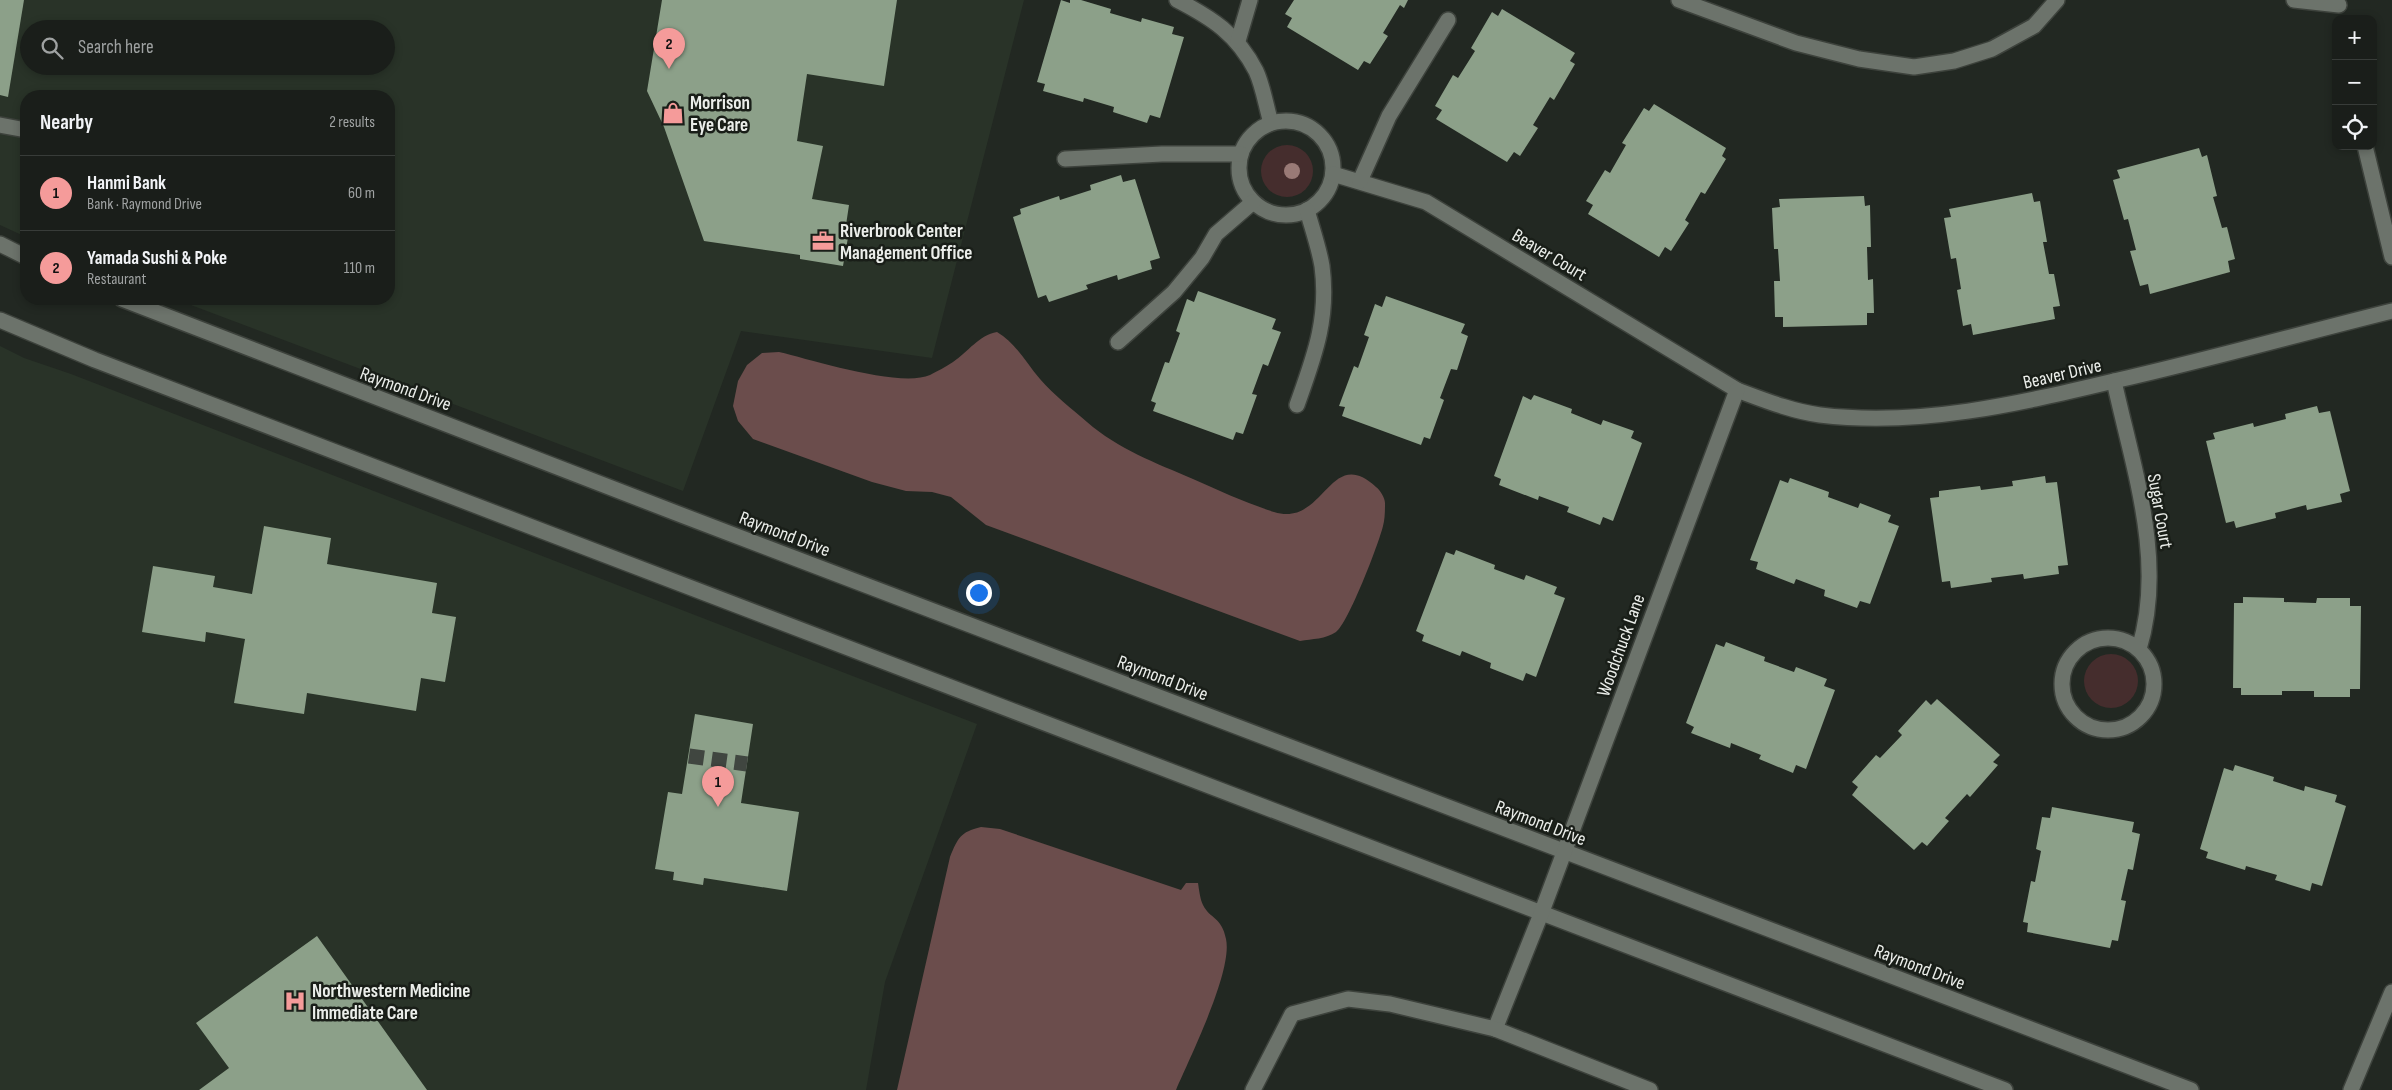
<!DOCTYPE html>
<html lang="en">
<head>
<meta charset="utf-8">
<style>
  :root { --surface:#1a1e1a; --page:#272b27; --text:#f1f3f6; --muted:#9fa2a2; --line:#383c39; --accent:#f59b9a }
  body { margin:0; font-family:"Sofia Sans Condensed",sans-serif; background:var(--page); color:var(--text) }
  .controls { position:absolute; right:15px; top:15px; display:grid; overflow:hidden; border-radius:10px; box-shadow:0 2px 8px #0003 }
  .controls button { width:45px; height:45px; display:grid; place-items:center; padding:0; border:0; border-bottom:1px solid var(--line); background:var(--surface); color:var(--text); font:25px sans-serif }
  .you { position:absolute; left:978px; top:592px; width:18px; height:18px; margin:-12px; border:4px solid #fff; border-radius:50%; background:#1a73e8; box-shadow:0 0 0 8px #1a73e833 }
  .badge { display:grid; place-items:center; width:32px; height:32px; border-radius:50%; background:var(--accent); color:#111; font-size:16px; font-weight:700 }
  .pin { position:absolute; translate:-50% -41px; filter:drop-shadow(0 1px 2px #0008) }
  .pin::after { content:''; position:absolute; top:26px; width:18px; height:15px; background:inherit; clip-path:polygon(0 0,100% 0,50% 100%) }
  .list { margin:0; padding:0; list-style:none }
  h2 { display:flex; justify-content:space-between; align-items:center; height:65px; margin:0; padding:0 20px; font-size:21px }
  h2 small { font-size:16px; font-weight:400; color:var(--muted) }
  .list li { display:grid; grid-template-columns:32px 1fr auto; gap:15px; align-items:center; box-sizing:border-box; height:75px; padding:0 20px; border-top:1px solid var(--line) }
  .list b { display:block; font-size:19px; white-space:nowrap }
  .list p { margin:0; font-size:16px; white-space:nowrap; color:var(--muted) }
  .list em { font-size:16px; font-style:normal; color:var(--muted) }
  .icon { flex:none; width:28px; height:28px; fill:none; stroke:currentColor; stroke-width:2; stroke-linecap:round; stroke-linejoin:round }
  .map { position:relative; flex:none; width:2392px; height:1090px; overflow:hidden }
  .search { position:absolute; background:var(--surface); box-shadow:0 2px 8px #0003; left:20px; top:20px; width:375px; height:55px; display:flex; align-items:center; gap:12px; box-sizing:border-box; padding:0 18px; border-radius:28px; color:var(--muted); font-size:19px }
  .panel { position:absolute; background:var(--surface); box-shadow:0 2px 8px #0003; left:20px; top:90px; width:375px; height:215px; border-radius:20px }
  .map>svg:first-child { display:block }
</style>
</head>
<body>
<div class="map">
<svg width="2392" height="1090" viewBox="0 0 2392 1090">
  <rect width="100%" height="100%" fill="#222822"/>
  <!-- built -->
  <g fill="#293328" fill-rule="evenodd">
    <path d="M0 0H1024L932 358 741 331 683 491 175 299H389V96H26V237L0 225ZM29 29H386V66H29Z"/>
    <path d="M0 346 24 358 71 374 977 724 885 982 866 1090H0Z"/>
  </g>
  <!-- grass -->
  <g fill="#452d2d">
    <circle cx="1287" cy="171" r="26"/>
    <circle cx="2111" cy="681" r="27"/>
  </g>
  <!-- water -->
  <g fill="#6b4d4c">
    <path d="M997 332C1016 343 1026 363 1040 379 1054 395 1072 409 1087 422 1118 449 1156 463 1193 479 1220 491 1246 503 1274 512 1325 528 1329 444 1376 487 1380 490 1385 498 1385 503 1385 510 1385 519 1383 526 1379 543 1348 624 1336 632 1326 639 1312 639 1300 641L986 525 951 497 932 492 906 491 872 482 753 439 738 421 733 406 738 381 747 365 762 353 779 352C813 360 900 388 930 375 937 371 946 367 953 362 968 352 979 335 997 332Z"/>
    <path d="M981 827 1000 829 1181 890 1186 883H1198C1199 889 1200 899 1203 905 1210 919 1222 917 1226 939 1233 971 1190 1057 1176 1090H897L950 857C958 838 960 832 981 827Z"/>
  </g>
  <!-- building -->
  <g fill="#8ca089">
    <path d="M0 0H24L8 97 0 95Z"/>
    <path d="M662 0H897L884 86 807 74 797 141 823 146 812 199 849 205 846 225 850 226 843 266 800 259V255L704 241 664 127 647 91Z"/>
    <path d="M1061 0 1070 3V0H1081L1111 9 1110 13 1141 22 1142 18 1174 27 1172 34 1184 37 1160 118 1150 115 1147 123 1113 112 1114 107 1084 98 1083 102 1043 91 1045 84 1037 82Z"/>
    <path d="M1294 0H1408L1404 8 1400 5 1383 33 1388 36 1370 64 1364 61 1358 70 1287 27 1292 18 1285 14Z"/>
    <path d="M1502 9 1575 53 1570 61 1575 64 1554 100 1550 97 1533 125 1538 128 1520 156 1514 152 1507 162 1436 119 1442 110 1435 106 1453 75 1458 78 1475 51 1471 48 1492 12 1498 16Z"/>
    <path d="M1654 104 1726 148 1722 156 1726 159 1705 194 1701 192 1685 220 1689 223 1671 251 1665 247 1659 257 1588 214 1593 205 1586 201 1605 170 1610 173 1626 145 1622 143 1644 108 1649 111Z"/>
    <path d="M2199 148 2202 157 2207 155 2217 196 2213 197 2222 228 2227 227 2235 259 2228 261 2230 272 2150 294 2148 284 2140 286 2130 251 2136 250 2128 219 2124 220 2113 180 2120 178 2117 170Z"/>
    <path d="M1121 175 1123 182 1135 179 1160 258 1150 261 1152 269 1118 280 1117 275 1086 285 1088 289 1049 302 1046 295 1038 298 1013 217 1021 214 1020 209 1059 196 1060 200 1091 190 1090 185Z"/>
    <path d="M2032 193 2034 202 2040 201 2047 242H2043L2049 274H2054L2060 306 2053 307 2055 319 1973 335 1971 324 1963 326 1957 290 1961 289 1956 258 1951 259 1944 218 1951 217 1949 209Z"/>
    <path d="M1864 196 1865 206 1870 205 1871 247H1867L1868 280 1873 279 1874 313H1867V325L1783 327V317H1775L1774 281H1780L1778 249H1774L1772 208 1780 207 1779 199Z"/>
    <path d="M1198 291 1276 319 1272 329 1281 332 1268 366 1263 364 1252 394 1257 395 1243 434 1236 432 1233 440 1153 411 1156 403 1151 401 1165 362 1169 363 1180 333 1176 331 1187 299 1194 302Z"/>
    <path d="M1386 296 1465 324 1461 333 1468 336 1457 370 1451 369 1440 398 1444 400 1430 439 1424 437 1421 445 1342 416 1345 407 1339 406 1354 366 1358 368 1369 337 1364 335 1375 304 1382 307Z"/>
    <path d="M1534 395 1572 409 1571 413 1601 425 1603 420 1634 431 1631 438 1642 443 1613 521 1603 517 1600 525 1567 512 1569 507 1539 496 1538 500 1499 485 1501 479 1494 476 1523 396 1531 400Z"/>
    <path d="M2317 406 2319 413 2330 411 2350 491 2340 494 2342 502 2307 510 2306 505 2275 513 2276 518 2236 528 2234 521 2226 523 2206 441 2215 439 2213 433 2253 423 2254 427 2286 419 2285 414Z"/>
    <path d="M2045 476 2046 483 2057 482 2068 565 2058 566 2059 574 2024 579 2023 574 1991 578 1992 582 1951 588 1950 581 1942 582 1930 498 1939 497V491L1980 486 1981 490 2013 486 2012 481Z"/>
    <path d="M1790 478 1829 492 1828 497 1858 508 1860 503 1891 515 1888 522 1899 526 1870 604 1860 601 1857 608 1824 596 1825 590 1796 579 1794 584 1756 569 1758 562 1750 560 1780 480 1788 483Z"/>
    <path d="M264 526 331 538 327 564 437 583 432 613 456 617 445 682 421 678 416 711 307 693 304 714 234 703 245 639 206 632 205 642 142 632 153 566 215 576 213 587 252 594Z"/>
    <path d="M1456 550 1495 565 1494 569 1524 580 1526 575 1557 587 1554 594 1565 598 1536 677 1526 673 1523 681 1490 668 1491 663 1462 651 1460 656 1422 641 1424 635 1416 631 1446 552 1454 555Z"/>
    <path d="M2243 597 2284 598V602L2316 603 2317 598H2350V606H2361L2360 689H2350V697H2314V691H2282V695H2241V688H2233L2234 603H2243Z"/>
    <path d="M1726 642 1765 657 1764 661 1794 672 1796 667 1827 679 1824 686 1835 690 1806 769 1796 765 1793 773 1759 759 1761 755 1731 743 1730 748 1691 733 1694 727 1686 723 1716 644 1724 647Z"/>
    <path d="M1937 699 2000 755 1993 762 1998 765 1970 797 1967 794 1945 818 1949 821 1927 846 1922 842 1914 850 1852 795 1858 787 1852 782 1876 755 1880 758 1902 735 1898 731 1926 700 1931 705Z"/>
    <path d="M695 714 753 724 741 803 799 812 787 891 704 878 703 885 673 880 674 872 655 869 668 792 682 794Z"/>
    <path d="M2235 765 2274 777 2273 781 2304 791 2305 786 2337 795 2335 802 2346 806 2322 886 2312 883 2310 891 2275 880 2277 875 2246 866 2245 870 2206 858 2208 852 2200 849 2224 768 2233 771Z"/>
    <path d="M2052 807 2134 822 2132 832 2140 834 2133 870 2128 869 2121 900 2126 901 2118 941 2112 940 2110 948 2027 932 2028 923 2023 922 2031 881 2035 882 2041 851 2036 849 2042 817 2050 818Z"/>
    <path d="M317 936 427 1090H199L229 1068 196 1023Z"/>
  </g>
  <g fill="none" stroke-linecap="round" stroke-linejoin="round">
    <!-- minor-tunnel -->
    <path stroke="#404640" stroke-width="15" stroke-dasharray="15 8" stroke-linecap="butt" d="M689 756 747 764"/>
    <!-- minor casing -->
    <g stroke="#3d423c" stroke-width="18">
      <g id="minor">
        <path d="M1177 0C1212 18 1237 34 1256 71 1263 86 1266 106 1271 123"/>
        <path d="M1679 0 1796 43 1859 59 1914 67 1954 61 1992 49 2034 26 2057 0"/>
        <path d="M2294 0 2339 5"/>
        <path d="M1238 41 1250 0"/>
        <circle cx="1286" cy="168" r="47"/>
        <path d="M0 125 26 130"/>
        <path d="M2365 146 2392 257"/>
        <path d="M1065 159 1162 154H1241"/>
        <path d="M1333 174 1426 202 1737 390C1764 400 1791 411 1820 415 1920 427 2017 404 2114 381 2207 360 2299 334 2392 311"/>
        <path d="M1360 181 1389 116 1448 20"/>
        <path d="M0 244 26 257"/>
        <path d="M122 299 684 516 2191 1090"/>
        <path d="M0 320 95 360 2005 1090"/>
        <path d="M1118 342 1174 292 1202 258 1216 234 1253 202"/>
        <path d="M2114 381C2133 468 2166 561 2139 649"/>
        <path d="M1297 405C1314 357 1329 319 1322 266 1319 248 1312 228 1307 210"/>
        <circle cx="2108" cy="684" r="46"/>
        <path d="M1495 1029 1541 914 1737 390"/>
        <path d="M1253 1090 1292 1014 1348 999 1390 1004 1495 1029 1650 1090"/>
        <path d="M2351 1090 2392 992"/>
      </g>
    </g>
    <!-- minor -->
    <use href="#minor" stroke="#6c736b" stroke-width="15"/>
  </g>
  <!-- trees -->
  <circle fill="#997a76" cx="1292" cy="171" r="8"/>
  <!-- icons -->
  <defs>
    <g id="shop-bare" transform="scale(1.725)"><path d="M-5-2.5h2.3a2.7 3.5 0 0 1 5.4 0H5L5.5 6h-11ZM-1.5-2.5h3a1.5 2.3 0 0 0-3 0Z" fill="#f59b9a" stroke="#191e18" stroke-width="2.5" paint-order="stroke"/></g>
    <g id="office-bare" transform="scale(1.725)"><path d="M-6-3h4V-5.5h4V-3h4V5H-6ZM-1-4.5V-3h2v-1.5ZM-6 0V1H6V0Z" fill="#f59b9a" stroke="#191e18" stroke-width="2.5" paint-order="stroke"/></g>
    <g id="hospital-bare" transform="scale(1.725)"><path d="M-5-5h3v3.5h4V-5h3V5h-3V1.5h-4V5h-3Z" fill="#f59b9a" stroke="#191e18" stroke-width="2.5" paint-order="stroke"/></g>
  </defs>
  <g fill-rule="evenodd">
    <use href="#shop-bare" x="673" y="113"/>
    <use href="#office-bare" x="823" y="241"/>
    <use href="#hospital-bare" x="295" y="1001"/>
  </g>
  <g text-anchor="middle" stroke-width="5" stroke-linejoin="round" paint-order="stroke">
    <!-- poi labels -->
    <g font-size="19" font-weight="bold" fill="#ebeeea" stroke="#191e18" text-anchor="start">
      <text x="690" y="109">Morrison<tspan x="690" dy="22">Eye Care</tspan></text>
      <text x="840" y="237">Riverbrook Center<tspan x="840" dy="22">Management Office</tspan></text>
      <text x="312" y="997">Northwestern Medicine<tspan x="312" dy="22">Immediate Care</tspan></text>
    </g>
    <!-- street labels -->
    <g font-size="19" fill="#ebeeea" stroke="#191e18">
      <text transform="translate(1550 254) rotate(31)" y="7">Beaver Court</text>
      <text transform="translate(2062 373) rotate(-13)" y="7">Beaver Drive</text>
      <text transform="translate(406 388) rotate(20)" y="7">Raymond Drive</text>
      <text transform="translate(2161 511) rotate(80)" y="7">Sugar Court</text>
      <text transform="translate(785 533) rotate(21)" y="7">Raymond Drive</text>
      <text transform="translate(1620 645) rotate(-70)" y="7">Woodchuck Lane</text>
      <text transform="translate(1163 677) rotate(21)" y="7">Raymond Drive</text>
      <text transform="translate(1541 822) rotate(21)" y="7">Raymond Drive</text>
      <text transform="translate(1920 966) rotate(21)" y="7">Raymond Drive</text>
    </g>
  </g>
</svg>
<div class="controls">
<button>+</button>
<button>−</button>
<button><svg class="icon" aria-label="locate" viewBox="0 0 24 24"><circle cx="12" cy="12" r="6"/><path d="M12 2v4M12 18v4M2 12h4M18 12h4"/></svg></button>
</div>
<div class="you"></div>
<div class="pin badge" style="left:718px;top:807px">1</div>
<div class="pin badge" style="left:669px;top:69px">2</div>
<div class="search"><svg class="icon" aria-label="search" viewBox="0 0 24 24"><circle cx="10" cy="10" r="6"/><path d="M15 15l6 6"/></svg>Search here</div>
<section class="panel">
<h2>Nearby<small>2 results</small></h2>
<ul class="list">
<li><span class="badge">1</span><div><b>Hanmi Bank</b><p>Bank · Raymond Drive</p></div><em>60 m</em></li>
<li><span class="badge">2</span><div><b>Yamada Sushi &amp; Poke</b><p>Restaurant</p></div><em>110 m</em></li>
</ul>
</section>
</div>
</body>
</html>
